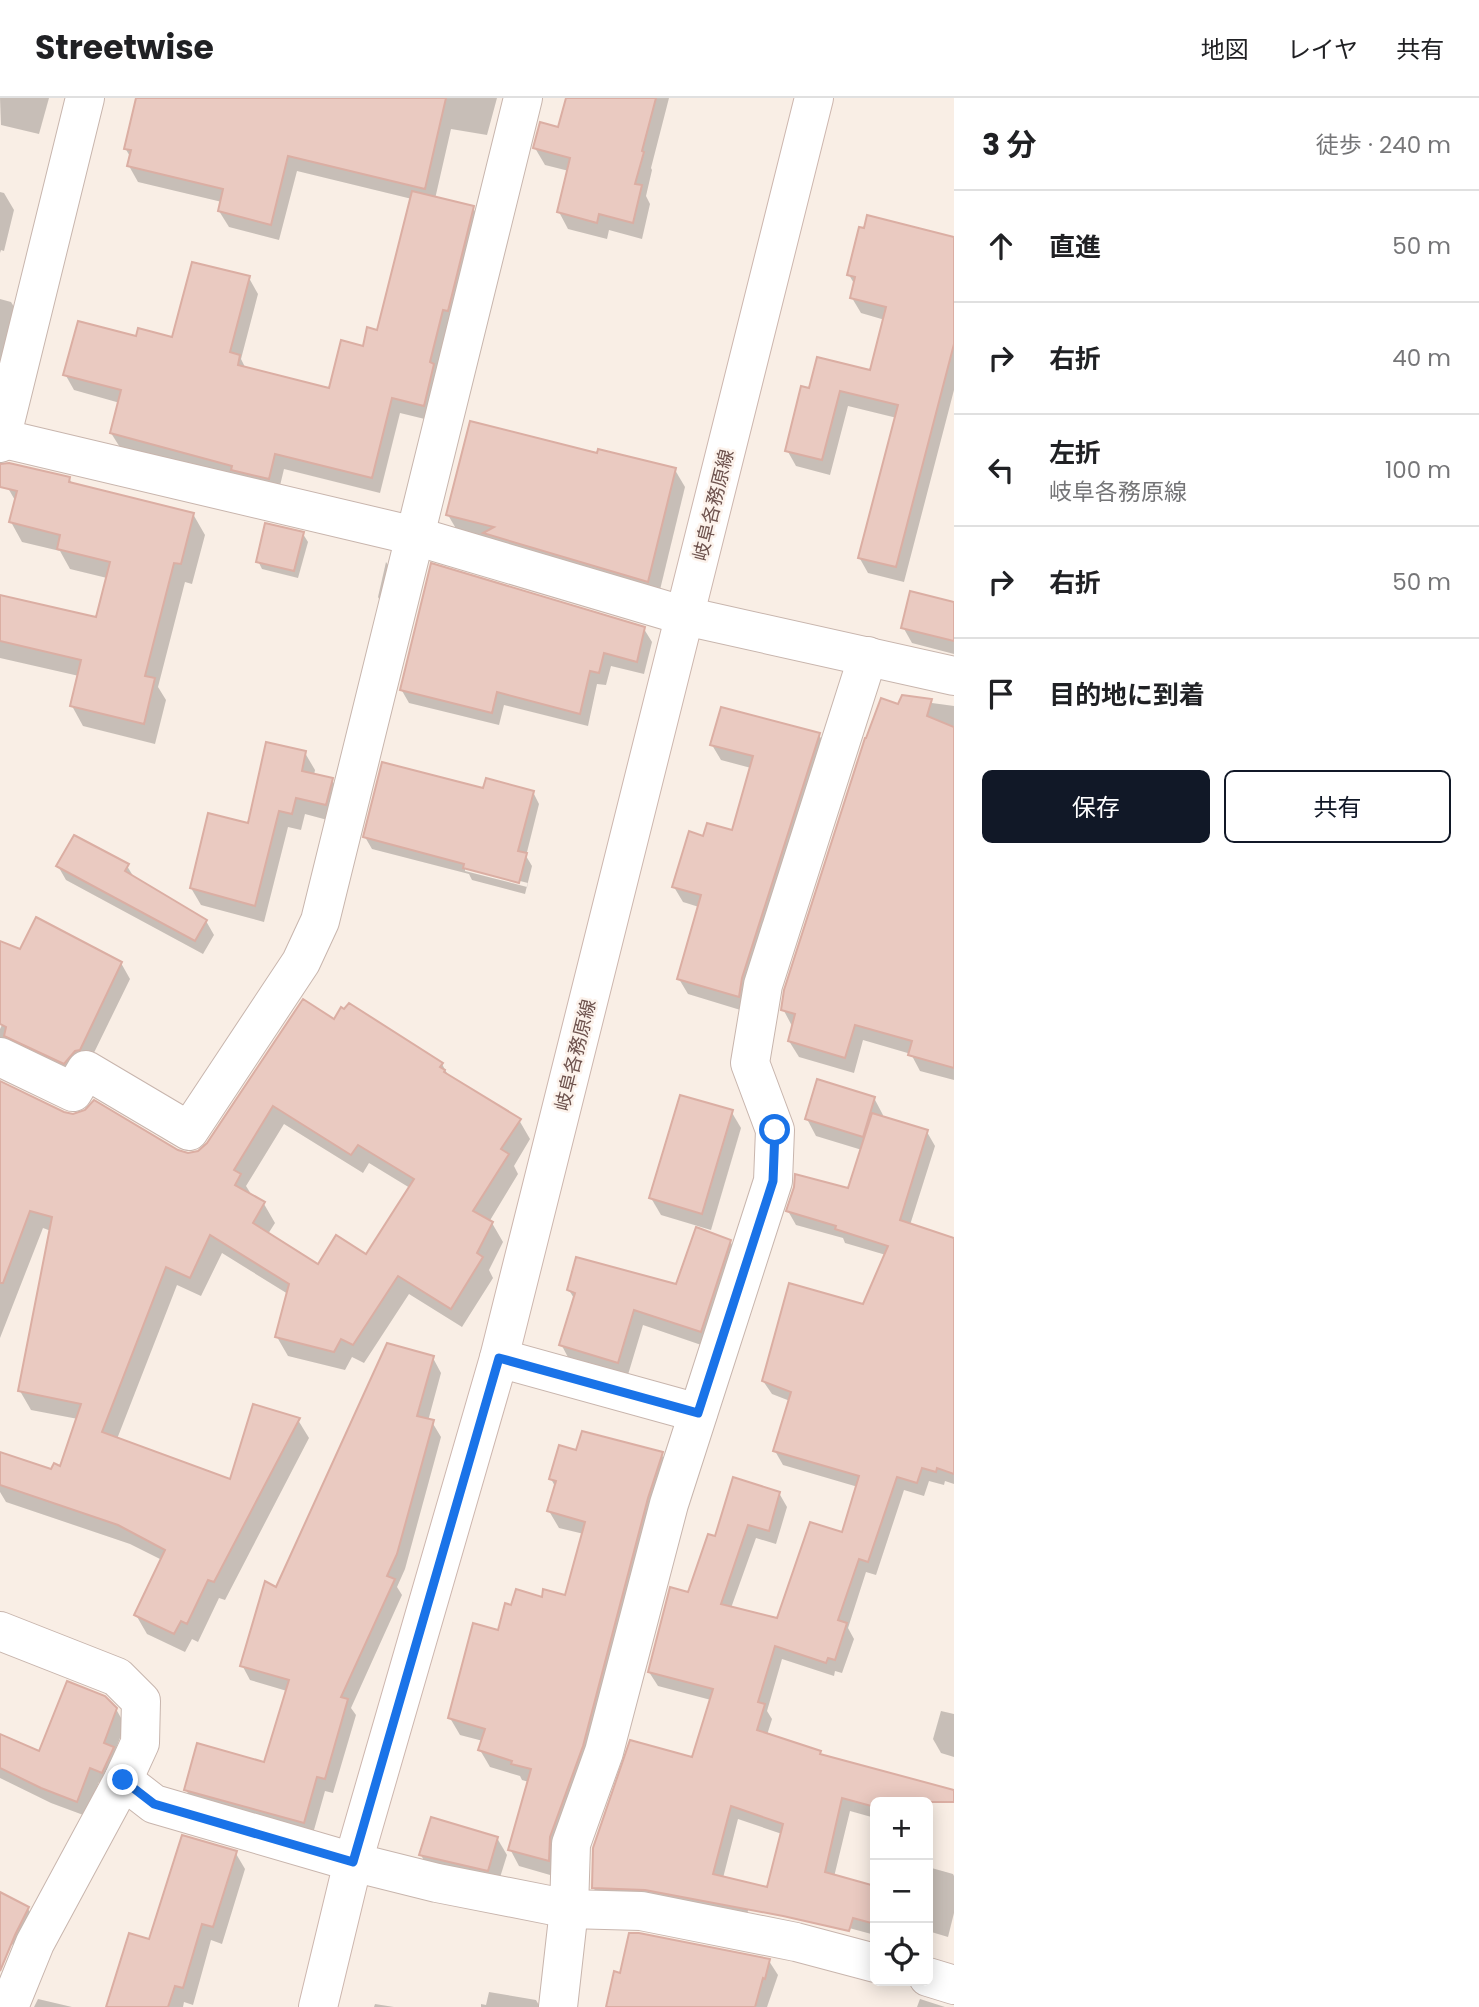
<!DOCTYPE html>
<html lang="ja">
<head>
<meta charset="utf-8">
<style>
  :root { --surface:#fff; --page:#f6f6f6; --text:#202124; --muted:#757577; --line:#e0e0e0; --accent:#111827 }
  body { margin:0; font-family:Poppins,"Noto Sans JP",sans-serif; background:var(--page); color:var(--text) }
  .controls { position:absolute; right:21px; bottom:21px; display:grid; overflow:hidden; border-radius:10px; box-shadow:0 4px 18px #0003 }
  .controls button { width:63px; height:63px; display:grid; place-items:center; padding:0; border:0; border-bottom:2px solid var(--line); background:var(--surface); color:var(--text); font:35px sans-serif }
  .stop { position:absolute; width:21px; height:21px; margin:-16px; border:5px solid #1a73e8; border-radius:50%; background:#fff }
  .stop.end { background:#1a73e8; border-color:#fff; box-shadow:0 2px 7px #0008 }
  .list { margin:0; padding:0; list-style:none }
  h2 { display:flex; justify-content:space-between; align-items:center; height:91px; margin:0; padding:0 28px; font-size:30px }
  h2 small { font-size:23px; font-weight:400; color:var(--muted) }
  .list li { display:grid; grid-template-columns:46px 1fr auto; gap:21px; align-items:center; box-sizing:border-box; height:112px; padding:0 28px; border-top:2px solid var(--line) }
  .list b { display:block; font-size:26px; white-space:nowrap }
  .list p { margin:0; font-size:23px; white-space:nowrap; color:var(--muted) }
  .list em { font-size:23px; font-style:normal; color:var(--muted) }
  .actions { display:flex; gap:14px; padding:21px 28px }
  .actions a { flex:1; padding:16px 0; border:2px solid var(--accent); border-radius:10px; text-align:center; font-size:24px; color:var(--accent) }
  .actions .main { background:var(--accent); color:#fff }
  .icon { flex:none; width:38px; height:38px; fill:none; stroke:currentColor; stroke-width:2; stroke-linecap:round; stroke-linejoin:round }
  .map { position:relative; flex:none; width:954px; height:1909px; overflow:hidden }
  header { display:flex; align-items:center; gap:42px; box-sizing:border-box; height:98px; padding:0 35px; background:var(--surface); border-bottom:2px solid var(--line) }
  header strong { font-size:33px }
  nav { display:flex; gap:38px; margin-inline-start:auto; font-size:24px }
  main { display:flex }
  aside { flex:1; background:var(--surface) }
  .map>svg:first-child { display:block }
</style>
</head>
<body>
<header>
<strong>Streetwise</strong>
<nav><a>地図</a><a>レイヤ</a><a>共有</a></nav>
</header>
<main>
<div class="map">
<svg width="954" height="1909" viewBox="0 0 954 1909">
  <rect width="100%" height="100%" fill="#f9eee5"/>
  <!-- shadow -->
  <g fill="#0003" fill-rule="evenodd">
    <path d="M0 0H49L39 36 1 27Z"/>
    <path d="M137 0H497L487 37 451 31 435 101 473 110 482 126 433 323 400 315 380 395 284 371 278 396 121 351 111 335 120 305 74 292 65 276 137 240 174 241 249 180 258 196 241 261 246 271 330 292 378 234 412 101 297 73 279 142 229 129 219 113 222 104 138 84 129 68 131 60 125 50Z"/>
    <path d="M567 0H669L651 70 652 72 646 98 650 106 642 141 609 132 607 141 568 131 559 114 569 73 545 67 535 50 559 31Z"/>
    <path d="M0 94 4 95 14 112 4 153 1 152 0 155Z"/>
    <path d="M954 141V292L904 484 868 475 859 459 897 320 848 308 830 377 796 368 787 352 810 292 872 274 885 222 861 215 852 200 855 187 849 177Z"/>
    <path d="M0 201 11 204 16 212 0 278Z"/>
    <path d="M598 357 675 372 685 389 658 500 458 434 448 417Z"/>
    <path d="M69 381 73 386 193 416 205 437 192 486 185 484 158 589 166 602 155 646 83 628 72 608 79 578 0 560V499L97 521 107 480 70 471 60 453 22 444 11 424 16 404 8 390Z"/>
    <path d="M303 436 308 444 298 480 262 471 258 463Z"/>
    <path d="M386 464 390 470 382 506 378 499Z"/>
    <path d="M954 505V556L912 545 903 529Z"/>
    <path d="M644 531 652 544 644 576 611 568 606 587 597 586 588 628 504 607 499 627 409 605 401 591Z"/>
    <path d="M931 603 932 605 954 608V982L920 973 911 956 863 942 854 975 799 959 789 943 792 928 783 911 899 609Z"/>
    <path d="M819 637 828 652 747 914 688 896 679 881 699 809 683 804 674 789 705 740 733 734 751 670 721 662 712 647Z"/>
    <path d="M305 655 315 672 314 677 332 682 341 699 335 724 305 716 301 732 288 729 264 824 201 807 191 790 249 727Z"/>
    <path d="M485 692 533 694 539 706 526 758 532 768 525 796 472 782 469 776 372 751 365 739ZM465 769 528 785 527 789 465 773Z"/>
    <path d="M58 768H127L135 781 206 823 214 837 203 856 66 782Z"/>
    <path d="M0 844 21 853 121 865 130 881 88 967 74 980 0 945V931L17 896 0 889Z"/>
    <path d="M334 923 442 966 449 979 519 1022 530 1041 514 1068 518 1076 489 1124 492 1125 503 1144 489 1172 493 1180 462 1229 409 1196 364 1265 352 1259 345 1272 288 1258 277 1239 288 1196 222 1155 201 1198 177 1187 117 1341 231 1383 298 1322 309 1340 225 1502 219 1500 198 1544 192 1541 185 1554 147 1536 136 1517 162 1462 130 1446 6 1404 0 1394V1369L52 1373 61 1370 78 1321 31 1312 20 1293 51 1133 43 1130 0 1240V985L63 1015 189 1057 200 1054ZM284 1026 363 1075 369 1065 410 1090 367 1159 319 1168 268 1136 275 1125 264 1106 251 1096 246 1088Z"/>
    <path d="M874 1000 883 1017V1020L927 1034 935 1048 910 1127 954 1142V1386L945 1383 944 1387 929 1383 924 1398 904 1392 876 1477 866 1474 848 1530 854 1541 842 1575 835 1573 834 1578 782 1561 767 1613 772 1621 767 1637 820 1655 822 1658 924 1698 922 1704H875V1720L850 1713 834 1779 875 1790V1837L775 1810 782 1736 738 1721 723 1780 752 1799 745 1823 601 1803 593 1789 693 1661 711 1602 658 1588 649 1574 716 1441 779 1395 787 1409 776 1446 756 1440 731 1510 778 1522 843 1436 858 1389 783 1367 775 1353 790 1303 772 1296 763 1283 864 1208 886 1157 845 1145 843 1140 796 1127 788 1113 849 1093 862 1052 816 1038 807 1021Z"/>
    <path d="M731 1013 741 1030 711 1132 661 1117 651 1100Z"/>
    <path d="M730 1143 739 1160 710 1250 643 1227 627 1280 570 1263 561 1246 575 1202 569 1192 677 1188Z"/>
    <path d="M433 1260 441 1275 428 1323 432 1324 441 1339 405 1471 397 1489 402 1497 351 1610 356 1617 333 1695 325 1693 312 1739 195 1707 186 1692 265 1666 287 1593 250 1582 242 1567 277 1491Z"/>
    <path d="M578 1354 661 1356 671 1372 557 1779 519 1768 510 1751 529 1684 522 1682 520 1678 490 1669 480 1652 483 1643 460 1637 450 1620 512 1509 543 1501 566 1500 584 1436 559 1430 549 1413 556 1390 551 1381Z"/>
    <path d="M116 1611 125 1627 115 1653 122 1666 111 1689 99 1684 86 1718 51 1705 0 1680V1637L40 1655Z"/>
    <path d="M941 1613 954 1616V1659L941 1655 933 1641Z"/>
    <path d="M497 1740 507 1757 497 1789 430 1774 421 1757Z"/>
    <path d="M235 1754 245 1771 222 1846 211 1842 193 1907 184 1904 183 1909H124L150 1843Z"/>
    <path d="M928 1769 953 1776 954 1778V1815L948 1839 928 1833Z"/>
    <path d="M0 1796 28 1811 34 1821 19 1850 0 1840Z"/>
    <path d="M769 1863 778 1877 767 1909H608Z"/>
    <path d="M489 1894 536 1902 540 1909H481V1906L486 1907Z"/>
    <path d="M38 1901 72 1909H34Z"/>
    <path d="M920 1901 945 1909H917Z"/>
    <path d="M375 1906 394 1909H374Z"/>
  </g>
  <!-- building -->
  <g fill="#eacac1" stroke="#dbaea3" stroke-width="2" fill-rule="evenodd">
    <path d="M136 0H446L425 91 288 58 271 127 218 113 223 91 127 68 131 52 124 51Z"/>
    <path d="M566 0H656L642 53 644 54 635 86 642 87 633 125 599 116 597 125 557 114 570 60 533 50 540 24 558 29Z"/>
    <path d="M412 93 474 108 448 213 443 212 430 264 434 266 424 308 392 300 372 380 275 356 269 381 231 372 232 368 110 335 121 292 63 277 78 223 136 238 138 230 172 239 192 164 250 178 230 254 240 257 238 267 329 290 341 242 363 248 367 229 377 232Z"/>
    <path d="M867 117 954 139V246L896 469 858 460 898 307 840 293 822 362 785 353 801 288 809 290 817 259 870 272 886 209 850 200 855 179 847 177 859 129 864 130Z"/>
    <path d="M470 323 597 355 598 351 676 370 648 484 483 435 494 429 446 417Z"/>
    <path d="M9 365 70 379 69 384 194 415 181 466 174 465 145 578 155 580 144 626 70 608 81 562 0 543V497L96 519 110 464 57 451 60 437 9 424 17 393 0 389V366Z"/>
    <path d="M265 425 304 434 294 473 256 464Z"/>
    <path d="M431 465 645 529 637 564 604 555 599 575 590 573 580 616 497 594 492 615 400 592Z"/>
    <path d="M910 493 954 504V543L901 530Z"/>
    <path d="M902 597 932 601 927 618 954 629V970L908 957 912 943 855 927 845 960 788 943 795 916 781 912 784 892 865 640H866L881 600 898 606Z"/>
    <path d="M721 609 820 635 742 880 739 899 677 881 701 797 672 789 689 733 703 738 707 725 732 732 753 658 710 647Z"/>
    <path d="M266 644 306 653 302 673 333 680 326 707 296 700 292 716 279 713 255 808 190 790 208 715 248 725Z"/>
    <path d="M382 664 483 690 486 680 534 693 518 753 527 755 519 785 463 770 464 766 363 739Z"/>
    <path d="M74 737 129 766 125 773 207 822 195 843 56 768Z"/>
    <path d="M36 819 122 864 80 952 75 953 64 966 4 938 6 929 0 926V843L20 851Z"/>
    <path d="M303 901 334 921 341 909 344 911 349 905 443 965 440 969 445 972 444 974 521 1021 501 1051 509 1056 473 1113 493 1124 477 1155 483 1159 451 1211 398 1178 353 1247 341 1241 334 1254 275 1239 289 1186 210 1137 190 1180 166 1169 102 1334 230 1381 253 1306 300 1320 214 1484 208 1482 187 1526 181 1523 174 1536 134 1517 165 1452 118 1427 0 1387V1354L51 1371 54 1365 60 1368 81 1306 18 1293 52 1119 30 1113 3 1185H0V983L64 1014 73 1016 85 1012 94 1002 178 1052 188 1055 198 1053 207 1045ZM273 1008 351 1057 358 1047 414 1081 366 1156 336 1137 318 1166 253 1125 265 1104 235 1087 241 1076 234 1072Z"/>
    <path d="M817 981 875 999 863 1039 805 1021Z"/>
    <path d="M680 997 733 1012 702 1116 649 1100Z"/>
    <path d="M872 1015 928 1032 900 1122 954 1140V1376L937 1370 936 1374 922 1370 917 1385 897 1379 868 1464 859 1461 838 1522 847 1525 835 1562 828 1560 826 1565 775 1548 758 1604 765 1606 757 1632 821 1653 820 1656 954 1692V1704H875V1709L842 1700 825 1774 875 1788V1826L853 1820 849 1833 783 1818 645 1792 592 1790 593 1750 630 1642 692 1659 713 1591 648 1574 670 1489 688 1494 708 1436 715 1438 733 1379 780 1394 769 1433 748 1427 721 1506 777 1520 810 1424 842 1434 859 1378 773 1353 791 1294 762 1283 789 1185 863 1206 888 1148 835 1131 836 1128 786 1113 794 1089 795 1076 848 1090ZM731 1708 783 1726 767 1789 713 1776Z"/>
    <path d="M696 1129 731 1142 701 1234 634 1212 618 1265 559 1247 575 1195 567 1192 576 1159 676 1186Z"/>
    <path d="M387 1245 434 1258 417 1318 434 1322 397 1456 387 1478 395 1481 341 1599 348 1601 325 1681 317 1679 304 1725 184 1692 197 1645 264 1664 289 1582 240 1568 265 1483 276 1489Z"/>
    <path d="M582 1333 663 1354 648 1400 583 1648 550 1739 549 1763 508 1752 531 1671 511 1666 512 1663 478 1652 485 1631 448 1620 473 1525 498 1532 505 1505 511 1507 516 1491 542 1499 543 1491 565 1497 585 1424 547 1413 556 1383 549 1381 559 1347 576 1352Z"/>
    <path d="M67 1583 105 1598 117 1610 104 1645 114 1649 102 1675 90 1670 77 1704 41 1690 0 1670V1636L39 1653Z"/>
    <path d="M431 1719 498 1739 488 1773 419 1757Z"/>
    <path d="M182 1737 237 1753 213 1829 202 1826 183 1890 175 1888 168 1909H106L129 1835 149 1841Z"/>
    <path d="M0 1794 29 1809 15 1837 0 1873Z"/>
    <path d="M629 1835H639L770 1861 765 1881 763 1880 755 1909H606L614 1873 620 1875Z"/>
  </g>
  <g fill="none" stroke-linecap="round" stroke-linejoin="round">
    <!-- street casing -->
    <g stroke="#c8b5ad" stroke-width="40">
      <g id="street">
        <path d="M0 340 415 438 685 518 954 578"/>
        <path d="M0 345 85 0"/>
        <path d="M0 959 73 994 86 972 189 1033 301 864 320 823 523 0"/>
        <path d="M499 1260 698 1315"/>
        <path d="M0 1533 117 1579 141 1603 140 1645 123 1682 35 1845 9 1909"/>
        <path d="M123 1682 154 1706 353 1764 437 1785 569 1811 641 1813 796 1844 875 1865"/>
        <path d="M928 1879 954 1887"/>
        <path d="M558 1909 569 1811 571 1746 604 1654 669 1406 773 1083 775 1032 750 965 763 887 868 558"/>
      </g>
    </g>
    <!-- secondary casing -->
    <g stroke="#cdb6ae" stroke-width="40">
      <path id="secondary" d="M318 1909 353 1764 499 1260 814 0"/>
    </g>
    <!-- street -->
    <use href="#street" stroke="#fff" stroke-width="38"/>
    <!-- secondary -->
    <use href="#secondary" stroke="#fff" stroke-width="38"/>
  </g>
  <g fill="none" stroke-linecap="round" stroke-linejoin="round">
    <!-- route -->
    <path stroke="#1a73e8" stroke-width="9" d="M123 1682 154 1706 353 1764 499 1260 698 1315 773 1083 775 1032"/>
  </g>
  <g text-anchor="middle" stroke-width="5" stroke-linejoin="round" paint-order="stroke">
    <!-- street labels -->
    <g font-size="19" fill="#6e534e" stroke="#fcf2eb">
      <text transform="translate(713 407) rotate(-76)" y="7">岐阜各務原線</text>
      <text transform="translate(575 957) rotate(-76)" y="7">岐阜各務原線</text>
    </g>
  </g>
</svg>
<div class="controls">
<button>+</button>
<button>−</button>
<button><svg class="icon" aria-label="locate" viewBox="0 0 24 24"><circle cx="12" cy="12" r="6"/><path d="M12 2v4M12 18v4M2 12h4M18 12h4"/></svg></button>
</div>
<div class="stop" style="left:775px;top:1032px"></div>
<div class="stop end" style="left:123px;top:1682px"></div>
</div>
<aside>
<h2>3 分<small>徒歩 · 240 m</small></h2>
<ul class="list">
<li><svg class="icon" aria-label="ahead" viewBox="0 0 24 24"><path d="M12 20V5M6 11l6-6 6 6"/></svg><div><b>直進</b></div><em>50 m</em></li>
<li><svg class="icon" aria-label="right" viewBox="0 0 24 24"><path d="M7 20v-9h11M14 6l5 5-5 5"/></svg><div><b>右折</b></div><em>40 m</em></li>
<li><svg class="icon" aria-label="left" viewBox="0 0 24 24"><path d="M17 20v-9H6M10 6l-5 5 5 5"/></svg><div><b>左折</b><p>岐阜各務原線</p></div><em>100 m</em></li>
<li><svg class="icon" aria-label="right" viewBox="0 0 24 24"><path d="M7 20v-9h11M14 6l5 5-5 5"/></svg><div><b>右折</b></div><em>50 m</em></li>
<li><svg class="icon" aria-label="arrive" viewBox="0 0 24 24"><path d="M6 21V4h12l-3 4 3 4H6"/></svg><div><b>目的地に到着</b></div></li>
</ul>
<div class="actions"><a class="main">保存</a><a>共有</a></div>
</aside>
</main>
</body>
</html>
